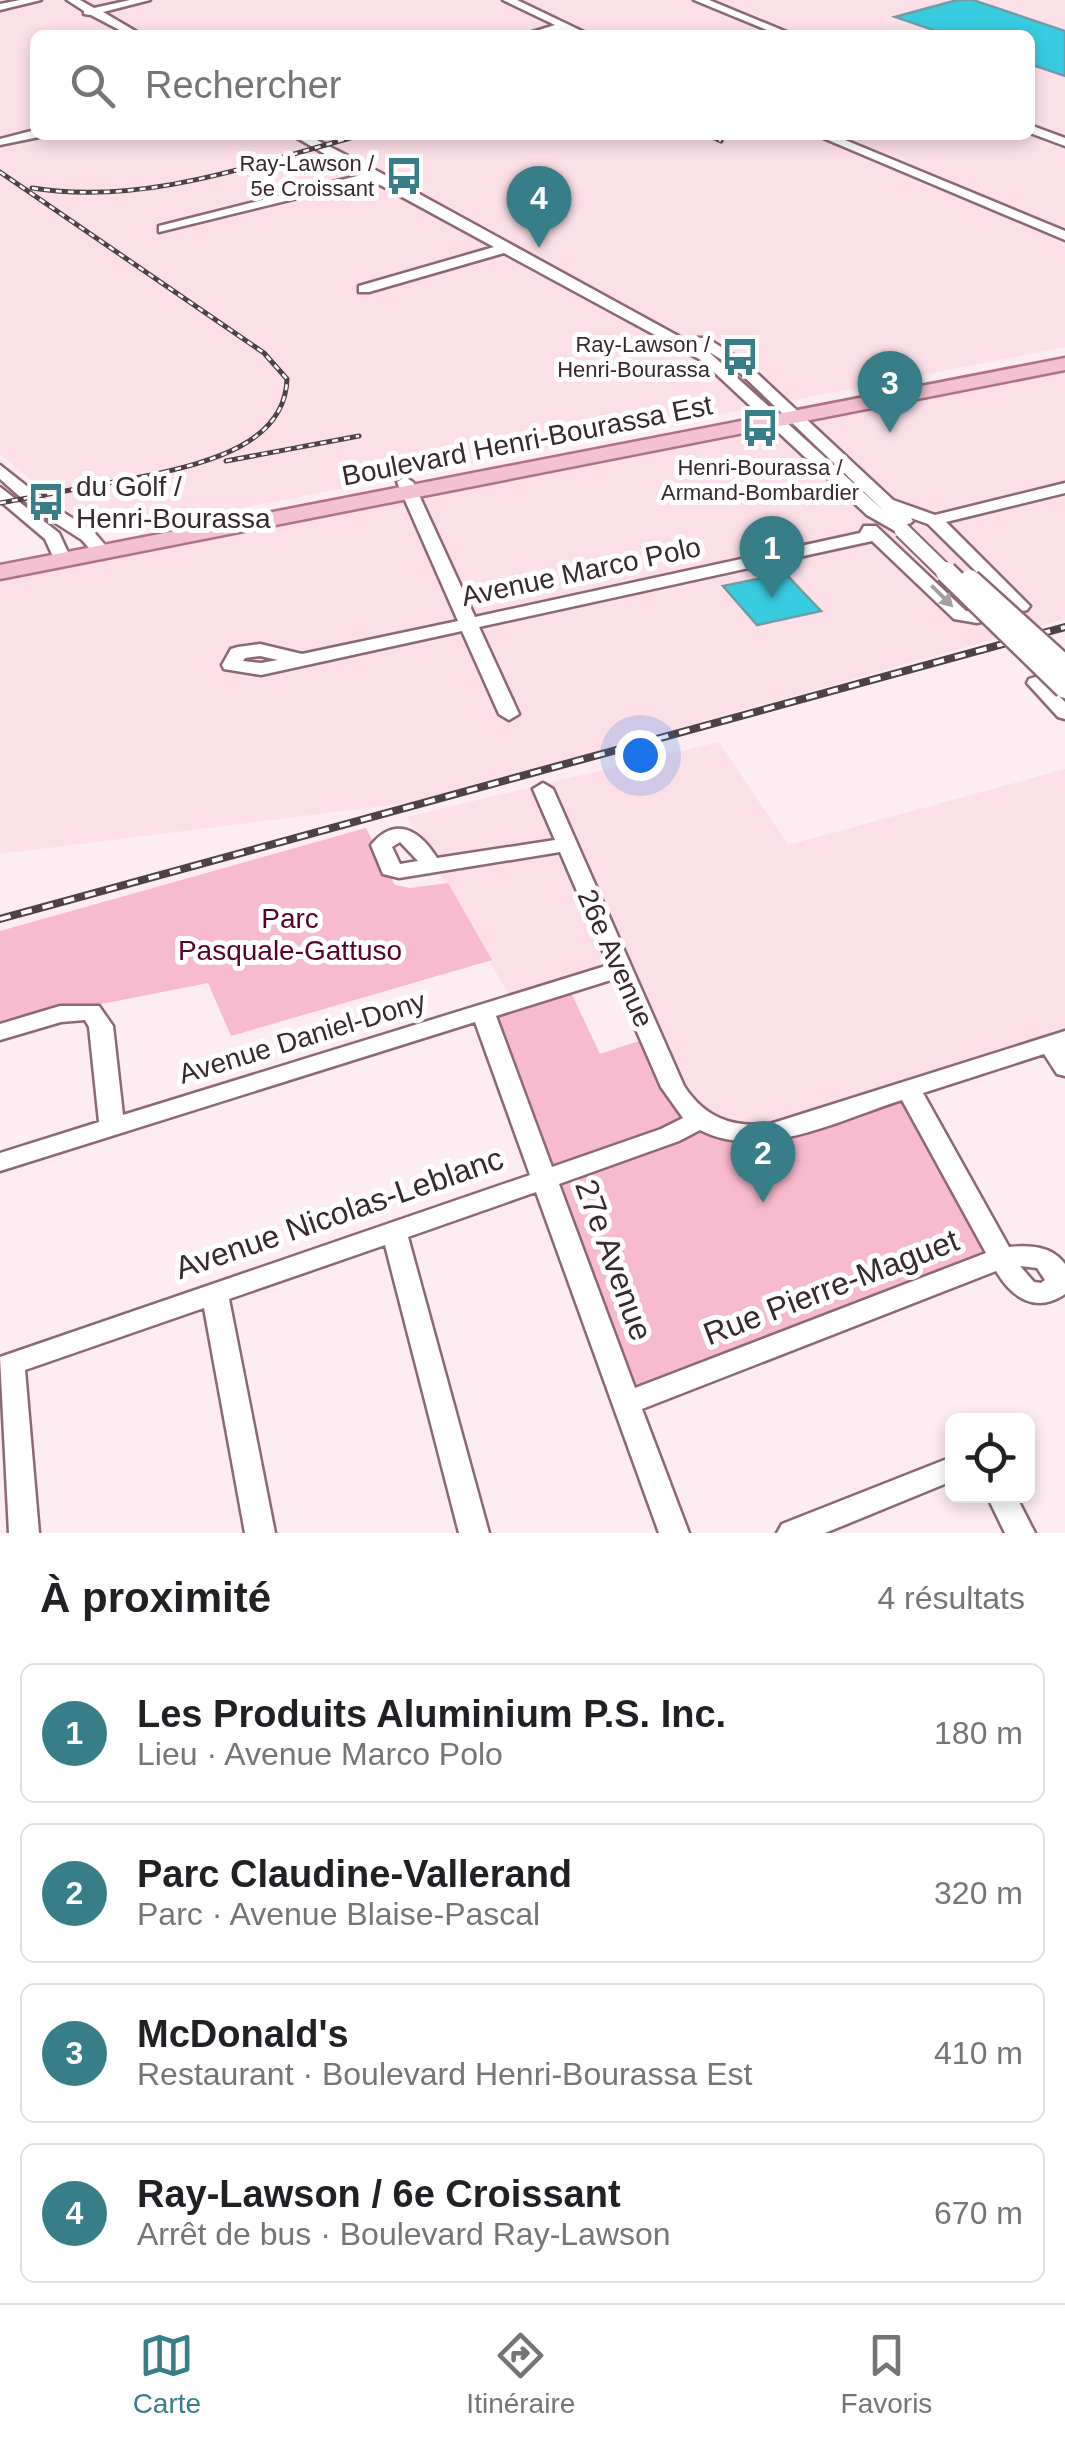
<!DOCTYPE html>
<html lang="fr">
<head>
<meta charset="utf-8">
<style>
  :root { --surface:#fff; --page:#f6f6f6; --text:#202124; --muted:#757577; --line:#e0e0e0; --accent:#387e89 }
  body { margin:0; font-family:Arial,sans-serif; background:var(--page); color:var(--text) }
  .controls { position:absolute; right:30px; bottom:30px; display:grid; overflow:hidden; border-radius:15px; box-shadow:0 5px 15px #0003 }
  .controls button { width:90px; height:90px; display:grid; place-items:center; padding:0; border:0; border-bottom:2px solid var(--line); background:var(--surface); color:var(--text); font:50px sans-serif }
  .you { position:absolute; left:640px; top:755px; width:35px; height:35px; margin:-25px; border:8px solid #fff; border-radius:50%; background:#1a73e8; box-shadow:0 0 0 15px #1a73e833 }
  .badge { display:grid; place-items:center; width:65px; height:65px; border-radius:50%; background:var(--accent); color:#fff; font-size:32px; font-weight:700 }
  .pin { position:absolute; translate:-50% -82px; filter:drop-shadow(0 2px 5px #0008) }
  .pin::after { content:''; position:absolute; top:52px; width:35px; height:30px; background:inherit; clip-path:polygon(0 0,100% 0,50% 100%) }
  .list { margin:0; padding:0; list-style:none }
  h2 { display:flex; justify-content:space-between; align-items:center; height:130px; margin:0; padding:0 40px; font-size:42px }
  h2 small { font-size:32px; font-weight:400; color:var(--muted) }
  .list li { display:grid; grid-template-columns:65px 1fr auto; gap:30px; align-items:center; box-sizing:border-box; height:140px; margin:0 20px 20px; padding:0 20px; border:2px solid var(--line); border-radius:15px }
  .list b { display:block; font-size:38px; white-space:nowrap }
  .list p { margin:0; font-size:32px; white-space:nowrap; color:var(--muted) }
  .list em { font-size:32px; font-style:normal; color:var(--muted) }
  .icon { flex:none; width:55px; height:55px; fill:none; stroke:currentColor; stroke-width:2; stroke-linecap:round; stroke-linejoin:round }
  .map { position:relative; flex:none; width:1065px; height:1533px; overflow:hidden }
  .search { position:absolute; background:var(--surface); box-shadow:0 5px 15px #0003; left:30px; right:30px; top:30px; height:110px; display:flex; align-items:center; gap:25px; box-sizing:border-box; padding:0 35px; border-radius:15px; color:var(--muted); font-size:38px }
  .sheet { height:770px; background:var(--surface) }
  nav { display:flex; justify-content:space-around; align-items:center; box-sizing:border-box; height:140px; border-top:2px solid var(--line); background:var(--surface); font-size:28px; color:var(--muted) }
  nav a { display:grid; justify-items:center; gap:5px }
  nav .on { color:var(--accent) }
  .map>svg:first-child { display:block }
</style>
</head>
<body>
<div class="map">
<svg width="1065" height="1533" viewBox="0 0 1065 1533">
  <rect width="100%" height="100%" fill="#fdecf1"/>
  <!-- built -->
  <g fill="#fddfe8" fill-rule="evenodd">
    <path d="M0 0H1065V347L120 532 103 531 85 525 0 454ZM35 35H1030V135H35Z"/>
    <path d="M1065 371V619L423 801 0 854V582Z"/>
    <path d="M719 742 788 845 1065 769V1042L771 1133 699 1120 621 969 513 1002 407 817Z"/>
  </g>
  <!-- green -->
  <g fill="#f8bace">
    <path d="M366 828 395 885 410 888 448 883 492 960 231 1036 208 983 76 1009 0 1031V931Z"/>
    <path d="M567 984 600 1054 651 1037 682 1104 746 1135 909 1090 1001 1258 629 1402 483 1012Z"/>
  </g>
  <!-- building -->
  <g fill="#38cce0" stroke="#729ca3" stroke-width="2.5">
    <path d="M957 0H973L1065 31V76L1030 64V35H948L895 17Z"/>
    <path d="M785 573 821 611 757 625 723 586Z"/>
  </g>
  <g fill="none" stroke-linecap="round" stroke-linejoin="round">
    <!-- minor casing -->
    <g stroke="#8b6873" stroke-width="5">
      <g id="minor">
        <path d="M20 0H41L0 10V4Z"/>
        <path d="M67 0H80L94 8 130 0H150L103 12 142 35H129L91 15 84 14V11Z"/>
        <path d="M503 0H517L590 35H576L564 30 523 35 555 25Z"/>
        <path d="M694 0H709L794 35H779Z"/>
        <path d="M1030 125 1065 138V146L1030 133Z"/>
        <path d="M35 130V135L39 137 0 145V139Z"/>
        <path d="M292 135H307L379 172 711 354 885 512 736 369 697 344V338H707L746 363 893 500 935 515 1065 483V493L946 522 1030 606 1027 610 977 623 954 619 872 541 479 627 519 714 509 720 499 714 462 631 261 675 224 669 222 665 231 649 238 647 260 644 302 654 458 621 397 482 405 477 413 482 475 617 860 533 864 526H876L966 611 977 612 1009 604 928 524 911 518 913 521 907 526 911 530 902 535 867 515 701 360 504 253 369 292H359V286L494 247 371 180 159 232V226L361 175ZM260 656 278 660 261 663 243 661 245 658Z"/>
        <path d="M816 135H833L1065 231V240Z"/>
        <path d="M0 465 47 502 94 532 111 552 108 556H96L82 540 35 510 0 479Z"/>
        <path d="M0 487 59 533 71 559 68 563H56L45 539 0 501Z"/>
        <path d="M1065 667V678L1048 685 1065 702V719L1058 717 1027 683 1029 679Z"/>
        <path d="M543 783 553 789 684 1086C705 1118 733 1128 770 1124L1065 1031V1076L1057 1074 1044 1054 923 1093 1009 1247C1030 1245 1052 1246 1065 1264V1294C1036 1314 1012 1298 996 1271L642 1409 689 1533H659L536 1192 408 1237 489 1533H459L385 1245 229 1299 275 1533H245L204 1308 25 1370 39 1533H9L0 1357 530 1175 475 1022 0 1171V1153L99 1122 89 1027 85 1020 61 1022 0 1040V1024L60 1006H99L113 1026 123 1115 609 965 560 852 399 878 383 874 371 845C396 815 420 831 437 858L555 840 533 789ZM400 842 418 861 400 864 392 847ZM614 979 661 1087 683 1118 661 1129 552 1167 496 1016ZM902 1100 986 1253 635 1388 559 1184 679 1141 700 1130C761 1162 841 1119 902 1100ZM1020 1266 1037 1268 1045 1280 1041 1283 1034 1282Z"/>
        <path d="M952 1457V1481L825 1533H777L782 1524Z"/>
        <path d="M987 1496H1016L1035 1533H1005Z"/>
      </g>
    </g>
    <!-- major casing -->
    <g stroke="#ae7085" stroke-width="5">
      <path id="major" d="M1065 358V370L0 579V565Z"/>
    </g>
    <!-- minor -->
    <use href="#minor" fill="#fff" fill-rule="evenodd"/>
    <!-- major -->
    <use href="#major" fill="#f4c1d2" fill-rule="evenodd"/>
    <!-- rail-far1 casing -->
    <g stroke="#504145" stroke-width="5">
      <g id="rail-far1">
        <path d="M708 135 721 141"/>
        <path d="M0 172 264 353 287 379C285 448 198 464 143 477"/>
        <path d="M32 188C145 206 254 164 361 135"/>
        <path d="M226 461 359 436"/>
        <path d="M0 503 157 474"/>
      </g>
    </g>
    <!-- rail casing -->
    <g stroke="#504145" stroke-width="8">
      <path id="rail" d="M0 919 1065 627"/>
    </g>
    <!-- rail-far1 -->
    <use href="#rail-far1" stroke="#fff" stroke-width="2.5" stroke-dasharray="6" stroke-linecap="butt"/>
    <!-- rail -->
    <use href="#rail" stroke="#fff" stroke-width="4" stroke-dasharray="11" stroke-linecap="butt"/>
    <!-- minor-bridge-far1 casing -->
    <g stroke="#8b6873" stroke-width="19" stroke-linecap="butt">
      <path id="minor-bridge-far1" d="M902 530 948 575"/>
    </g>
    <!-- minor-bridge casing -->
    <g stroke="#8b6873" stroke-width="25" stroke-linecap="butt">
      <g id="minor-bridge">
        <path d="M946 572 1065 688"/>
        <path d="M970 580 1065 666"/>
      </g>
    </g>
    <!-- minor-bridge-far1 -->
    <use href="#minor-bridge-far1" stroke="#fff" stroke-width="15"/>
    <!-- minor-bridge -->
    <use href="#minor-bridge" stroke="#fff" stroke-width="20"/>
  </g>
  <!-- one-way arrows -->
  <defs><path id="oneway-solid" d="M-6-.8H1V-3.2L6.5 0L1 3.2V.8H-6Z" transform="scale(2.5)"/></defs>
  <use fill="#a59fa0" href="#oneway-solid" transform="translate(942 596) rotate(45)"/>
  <!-- icons -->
  <defs>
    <g id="bus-bare" transform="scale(3)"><path d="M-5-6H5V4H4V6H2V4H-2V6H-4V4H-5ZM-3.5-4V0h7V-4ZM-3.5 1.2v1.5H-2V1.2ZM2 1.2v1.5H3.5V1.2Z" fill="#387e89" stroke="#fff" stroke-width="2.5" paint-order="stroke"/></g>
  </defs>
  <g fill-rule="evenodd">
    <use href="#bus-bare" x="404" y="176"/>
    <use href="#bus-bare" x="740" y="357"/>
    <use href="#bus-bare" x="760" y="428"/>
    <use href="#bus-bare" x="46" y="502"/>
  </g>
  <g text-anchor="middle" stroke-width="10" stroke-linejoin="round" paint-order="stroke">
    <!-- far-poi labels -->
    <g font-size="22" fill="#38292d" stroke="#fff" text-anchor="end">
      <text x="374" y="171">Ray-Lawson /<tspan x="374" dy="25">5e Croissant</tspan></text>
      <text x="710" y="352">Ray-Lawson /<tspan x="710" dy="25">Henri-Bourassa</tspan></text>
      <text x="760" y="475" text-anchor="middle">Henri-Bourassa /<tspan x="760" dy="25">Armand-Bombardier</tspan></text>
    </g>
    <!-- street labels -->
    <g font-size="28" fill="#38292d" stroke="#fff">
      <text transform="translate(527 440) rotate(-11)" y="10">Boulevard Henri-Bourassa Est</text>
      <text transform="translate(581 571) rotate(-12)" y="10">Avenue Marco Polo</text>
      <text transform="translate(616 958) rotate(66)" y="10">26e Avenue</text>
      <text transform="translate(302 1037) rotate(-17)" y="10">Avenue Daniel-Dony</text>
    </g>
    <!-- poi labels -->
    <g font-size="28" fill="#38292d" stroke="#fff" text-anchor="start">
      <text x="76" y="496">du Golf /<tspan x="76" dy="32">Henri-Bourassa</tspan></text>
    </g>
    <!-- park labels -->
    <g font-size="28" fill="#57002c" stroke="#fff">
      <text x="290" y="928">Parc<tspan x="290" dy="32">Pasquale-Gattuso</tspan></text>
    </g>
    <!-- near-street labels -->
    <g font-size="32" fill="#38292d" stroke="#fff">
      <text transform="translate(339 1213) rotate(-19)" y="11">Avenue Nicolas-Leblanc</text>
      <text transform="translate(614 1260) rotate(70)" y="11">27e Avenue</text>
      <text transform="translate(831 1287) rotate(-21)" y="11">Rue Pierre-Maguet</text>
    </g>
  </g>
</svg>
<div class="controls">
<button><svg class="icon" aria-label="locate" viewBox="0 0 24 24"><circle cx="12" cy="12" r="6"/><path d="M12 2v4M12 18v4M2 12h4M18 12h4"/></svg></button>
</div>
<div class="you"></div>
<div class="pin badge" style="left:772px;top:598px">1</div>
<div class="pin badge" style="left:763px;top:1203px">2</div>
<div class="pin badge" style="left:890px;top:433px">3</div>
<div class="pin badge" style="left:539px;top:248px">4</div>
<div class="search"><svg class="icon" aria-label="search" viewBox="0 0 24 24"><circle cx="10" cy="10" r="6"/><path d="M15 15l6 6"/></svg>Rechercher</div>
</div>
<section class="sheet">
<h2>À proximité<small>4 résultats</small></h2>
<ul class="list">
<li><span class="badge">1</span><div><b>Les Produits Aluminium P.S. Inc.</b><p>Lieu · Avenue Marco Polo</p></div><em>180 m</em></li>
<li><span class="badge">2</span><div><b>Parc Claudine-Vallerand</b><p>Parc · Avenue Blaise-Pascal</p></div><em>320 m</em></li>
<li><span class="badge">3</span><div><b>McDonald's</b><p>Restaurant · Boulevard Henri-Bourassa Est</p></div><em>410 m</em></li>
<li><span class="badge">4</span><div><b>Ray-Lawson / 6e Croissant</b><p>Arrêt de bus · Boulevard Ray-Lawson</p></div><em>670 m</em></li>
</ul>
</section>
<nav>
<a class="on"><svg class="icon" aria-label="map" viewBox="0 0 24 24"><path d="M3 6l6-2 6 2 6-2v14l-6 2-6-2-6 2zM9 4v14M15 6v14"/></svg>Carte</a>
<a><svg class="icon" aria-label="directions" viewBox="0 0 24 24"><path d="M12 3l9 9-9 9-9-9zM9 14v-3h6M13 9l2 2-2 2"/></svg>Itinéraire</a>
<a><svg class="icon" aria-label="saved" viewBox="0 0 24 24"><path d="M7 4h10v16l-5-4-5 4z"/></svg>Favoris</a>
</nav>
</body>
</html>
